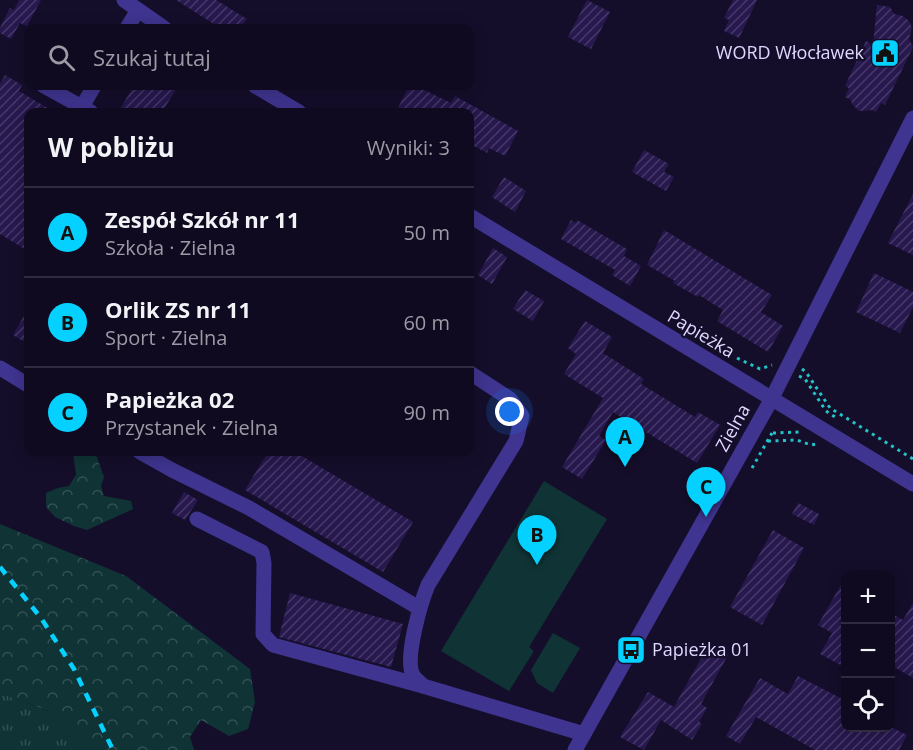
<!DOCTYPE html>
<html lang="pl">
<head>
<meta charset="utf-8">
<style>
  :root { --surface:#100a20; --page:#191329; --text:#f1f3f6; --muted:#9c9aa5; --line:#302b3e; --accent:#04d1ff }
  body { margin:0; font-family:"Open Sans",sans-serif; background:var(--page); color:var(--text) }
  .controls { position:absolute; right:18px; bottom:18px; display:grid; overflow:hidden; border-radius:12px; box-shadow:0 3px 15px #0003 }
  .controls button { width:54px; height:54px; display:grid; place-items:center; padding:0; border:0; border-bottom:2px solid var(--line); background:var(--surface); color:var(--text); font:30px sans-serif }
  .you { position:absolute; left:510px; top:412px; width:21px; height:21px; margin:-15px; border:4px solid #fff; border-radius:50%; background:#1a73e8; box-shadow:0 0 0 9px #1a73e833 }
  .badge { display:grid; place-items:center; width:39px; height:39px; border-radius:50%; background:var(--accent); color:#111; font-size:20px; font-weight:700 }
  .pin { position:absolute; translate:-50% -50px; filter:drop-shadow(0 2px 3px #0008) }
  .pin::after { content:''; position:absolute; top:32px; width:21px; height:18px; background:inherit; clip-path:polygon(0 0,100% 0,50% 100%) }
  .list { margin:0; padding:0; list-style:none }
  h2 { display:flex; justify-content:space-between; align-items:center; height:78px; margin:0; padding:0 24px; font-size:26px }
  h2 small { font-size:20px; font-weight:400; color:var(--muted) }
  .list li { display:grid; grid-template-columns:39px 1fr auto; gap:18px; align-items:center; box-sizing:border-box; height:90px; padding:0 24px; border-top:2px solid var(--line) }
  .list b { display:block; font-size:22px; white-space:nowrap }
  .list p { margin:0; font-size:20px; white-space:nowrap; color:var(--muted) }
  .list em { font-size:20px; font-style:normal; color:var(--muted) }
  .icon { flex:none; width:33px; height:33px; fill:none; stroke:currentColor; stroke-width:2; stroke-linecap:round; stroke-linejoin:round }
  .map { position:relative; flex:none; width:913px; height:750px; overflow:hidden }
  .search { position:absolute; background:var(--surface); box-shadow:0 3px 15px #0003; left:24px; top:24px; width:450px; height:66px; display:flex; align-items:center; gap:15px; box-sizing:border-box; padding:0 21px; border-radius:12px; color:var(--muted); font-size:22px }
  .panel { position:absolute; background:var(--surface); box-shadow:0 3px 15px #0003; left:24px; top:108px; width:450px; height:348px; border-radius:12px }
  .map>svg:first-child { display:block }
</style>
</head>
<body>
<div class="map">
<svg width="913" height="750" viewBox="0 0 913 750">
  <defs>
    <pattern id="grass-tufts" width="24" height="20" patternUnits="userSpaceOnUse" patternTransform="scale(1.5)"><rect width="24" height="20" fill="#103436"/><path d="M3 7l-1-3M5 7V3M7 7l1-3M15 17l-1-3M17 17v-4M19 17l1-3" fill="none" stroke="#325154"/></pattern>
    <pattern id="forest-crowns" width="20" height="18" patternUnits="userSpaceOnUse" patternTransform="scale(1.5)"><rect width="20" height="18" fill="#103436"/><path d="M2 6a3 3 0 1 1 6 0M12 15a3 3 0 1 1 6 0" fill="none" stroke="#325154"/></pattern>
    <pattern id="building-hatch" width="6" height="6" patternUnits="userSpaceOnUse" patternTransform="scale(1.5)"><rect width="6" height="6" fill="#27184e"/><path d="M-1 1l2-2M0 6l6-6M5 7l2-2" fill="none" stroke="#463969"/></pattern>
  </defs>
  <rect width="100%" height="100%" fill="#150e2b"/>
  <!-- grass -->
  <path fill="url(#grass-tufts)" d="M0 693 49 711 84 737 89 750H0Z"/>
  <!-- forest -->
  <g fill="url(#forest-crowns)">
    <path d="M73 452H95L104 477 101 486 104 496 131 501 133 509 87 530 74 526 55 517 46 507V493L58 488 69 486 76 475Z"/>
    <path d="M0 524 126 576 250 669 255 702 248 729 229 736 201 720 190 737 194 750H89L83 737 49 711 0 693Z"/>
  </g>
  <!-- green -->
  <g fill="#103436">
    <path d="M544 481 607 519 529 647 534 651 509 691 441 651Z"/>
    <path d="M553 633 580 648 553 693 537 683 531 670Z"/>
  </g>
  <!-- building -->
  <g fill="url(#building-hatch)">
    <path d="M19 0H41L27 26 20 23 11 39 0 33V28L10 8 14 10Z"/>
    <path d="M176 0H216L247 19 240 28H220Z"/>
    <path d="M587 0 610 12 591 49 568 37Z"/>
    <path d="M733 0H757L739 38 724 31 729 20 724 18Z"/>
    <path d="M877 5 890 7 894 14 903 16 909 21 912 28 909 39 913 47 885 105 881 103 876 112 872 110 859 111 852 104 851 100 845 97 849 88 845 86 866 41 873 45Z"/>
    <path d="M5 75 22 85 19 91 54 112H28V251L0 234V84Z"/>
    <path d="M134 86H178L162 112H118Z"/>
    <path d="M409 86H416L451 103 455 96 518 131 505 156 489 148 487 153 470 144V112H396Z"/>
    <path d="M644 150 669 164 664 172 674 177 666 191 632 172Z"/>
    <path d="M504 177 526 191 515 212 492 197Z"/>
    <path d="M913 194V255L888 243Z"/>
    <path d="M571 220 576 223 577 220 627 249 624 256 641 266 630 286 612 275 615 270 561 239Z"/>
    <path d="M664 230 772 295 761 312 783 326 768 352 717 321 723 310 699 295 698 297 673 283 675 281 647 265Z"/>
    <path d="M493 248 507 257 492 284 478 275Z"/>
    <path d="M874 273 913 292V307L900 333 856 312Z"/>
    <path d="M525 290 544 301 533 321 513 309Z"/>
    <path d="M28 309V344L13 335Z"/>
    <path d="M585 321 612 337 603 353 644 379 641 384 695 417 698 412 720 425 697 463 613 412 599 436 606 440 582 479 562 467 603 398 564 374 576 354 568 348Z"/>
    <path d="M268 452H295L413 522 383 572 245 490Z"/>
    <path d="M184 492 198 500 185 520 172 513Z"/>
    <path d="M798 503 819 514 814 525 792 514Z"/>
    <path d="M773 530 804 548 762 625 730 607Z"/>
    <path d="M846 576V668L820 654 832 633 818 625Z"/>
    <path d="M290 593 403 624 391 667 279 637Z"/>
    <path d="M913 603V678L891 665V613L903 620Z"/>
    <path d="M709 644 728 655 701 704 707 708 699 722 702 724 692 740 661 720 644 750 620 737 648 692 674 707Z"/>
    <path d="M798 676 846 701V728H893L907 735 899 750H815L756 717 740 744 726 736 760 678 788 694Z"/>
  </g>
  <g fill="none" stroke-linecap="round" stroke-linejoin="round">
    <!-- path -->
    <g stroke="#22c4c8" stroke-width="3" stroke-dasharray="3 4.5" stroke-linecap="butt">
      <path d="M737 358 760 369 772 365"/>
      <path d="M802 369 806 372 830 408 913 459"/>
      <path d="M799 376 805 379 826 411 838 419"/>
      <path d="M773 433 799 432"/>
      <path d="M768 441 797 440 811 445 817 444"/>
      <path d="M752 468 772 433"/>
    </g>
    <!-- minor -->
    <g stroke="#3f348f" stroke-width="15">
      <path d="M124 0 164 28"/>
      <path d="M127 28 138 10"/>
      <path d="M44 86 91 112"/>
      <path d="M255 86 299 112"/>
      <path d="M82 107 94 86"/>
      <path d="M470 216 913 484"/>
      <path d="M0 368 28 385"/>
      <path d="M470 373 510 399 522 416 516 441 428 585C421 602 404 659 413 675 415 679 420 682 423 686L584 734"/>
      <path d="M140 452 172 470 249 508 419 608"/>
      <path d="M197 519 262 552 264 563 263 634 273 645 423 686"/>
      <path d="M575 750 771 400 913 118"/>
    </g>
    <!-- rail -->
    <path stroke="#04d1ff" stroke-width="4.5" stroke-dasharray="9 8" stroke-linecap="butt" d="M0 567 41 618 74 669 113 750"/>
  </g>
  <!-- icons -->
  <defs>
    <g id="civic-square" transform="scale(1.5)"><rect x="-9" y="-9" width="18" height="18" rx="4" fill="#04d1ff" stroke="#150e2b"/><path d="M-.6-6.5H3V-4.5H.6V-3L4-1V1h2V6H-6V1h2V-1L-.6-3ZM-1.2 2.5V6h2.4V2.5Z" fill="#111"/></g>
    <g id="bus-square" transform="scale(1.5)"><rect x="-9" y="-9" width="18" height="18" rx="4" fill="#04d1ff" stroke="#150e2b"/><path d="M-5-6H5V4H4V6H2V4H-2V6H-4V4H-5ZM-3.5-4V0h7V-4ZM-3.5 1.2v1.5H-2V1.2ZM2 1.2v1.5H3.5V1.2Z" fill="#111"/></g>
  </defs>
  <g fill-rule="evenodd">
    <use href="#civic-square" x="885" y="53"/>
    <use href="#bus-square" x="631" y="650"/>
  </g>
  <g text-anchor="middle" stroke-width="4.5" stroke-linejoin="round" paint-order="stroke">
    <!-- poi labels -->
    <g font-size="18" fill="#dfd8ff" stroke="#150e2b" text-anchor="end">
      <text x="864" y="59">WORD Włocławek</text>
      <text x="652" y="656" text-anchor="start">Papieżka 01</text>
    </g>
    <!-- street labels -->
    <g font-size="18" fill="#dfd8ff" stroke="#150e2b">
      <text transform="translate(701 334) rotate(31)" y="6">Papieżka</text>
      <text transform="translate(733 428) rotate(-61)" y="6">Zielna</text>
    </g>
  </g>
</svg>
<div class="controls">
<button>+</button>
<button>−</button>
<button><svg class="icon" aria-label="locate" viewBox="0 0 24 24"><circle cx="12" cy="12" r="6"/><path d="M12 2v4M12 18v4M2 12h4M18 12h4"/></svg></button>
</div>
<div class="you"></div>
<div class="pin badge" style="left:625px;top:467px">A</div>
<div class="pin badge" style="left:537px;top:565px">B</div>
<div class="pin badge" style="left:706px;top:517px">C</div>
<div class="search"><svg class="icon" aria-label="search" viewBox="0 0 24 24"><circle cx="10" cy="10" r="6"/><path d="M15 15l6 6"/></svg>Szukaj tutaj</div>
<section class="panel">
<h2>W pobliżu<small>Wyniki: 3</small></h2>
<ul class="list">
<li><span class="badge">A</span><div><b>Zespół Szkół nr 11</b><p>Szkoła · Zielna</p></div><em>50 m</em></li>
<li><span class="badge">B</span><div><b>Orlik ZS nr 11</b><p>Sport · Zielna</p></div><em>60 m</em></li>
<li><span class="badge">C</span><div><b>Papieżka 02</b><p>Przystanek · Zielna</p></div><em>90 m</em></li>
</ul>
</section>
</div>
</body>
</html>
